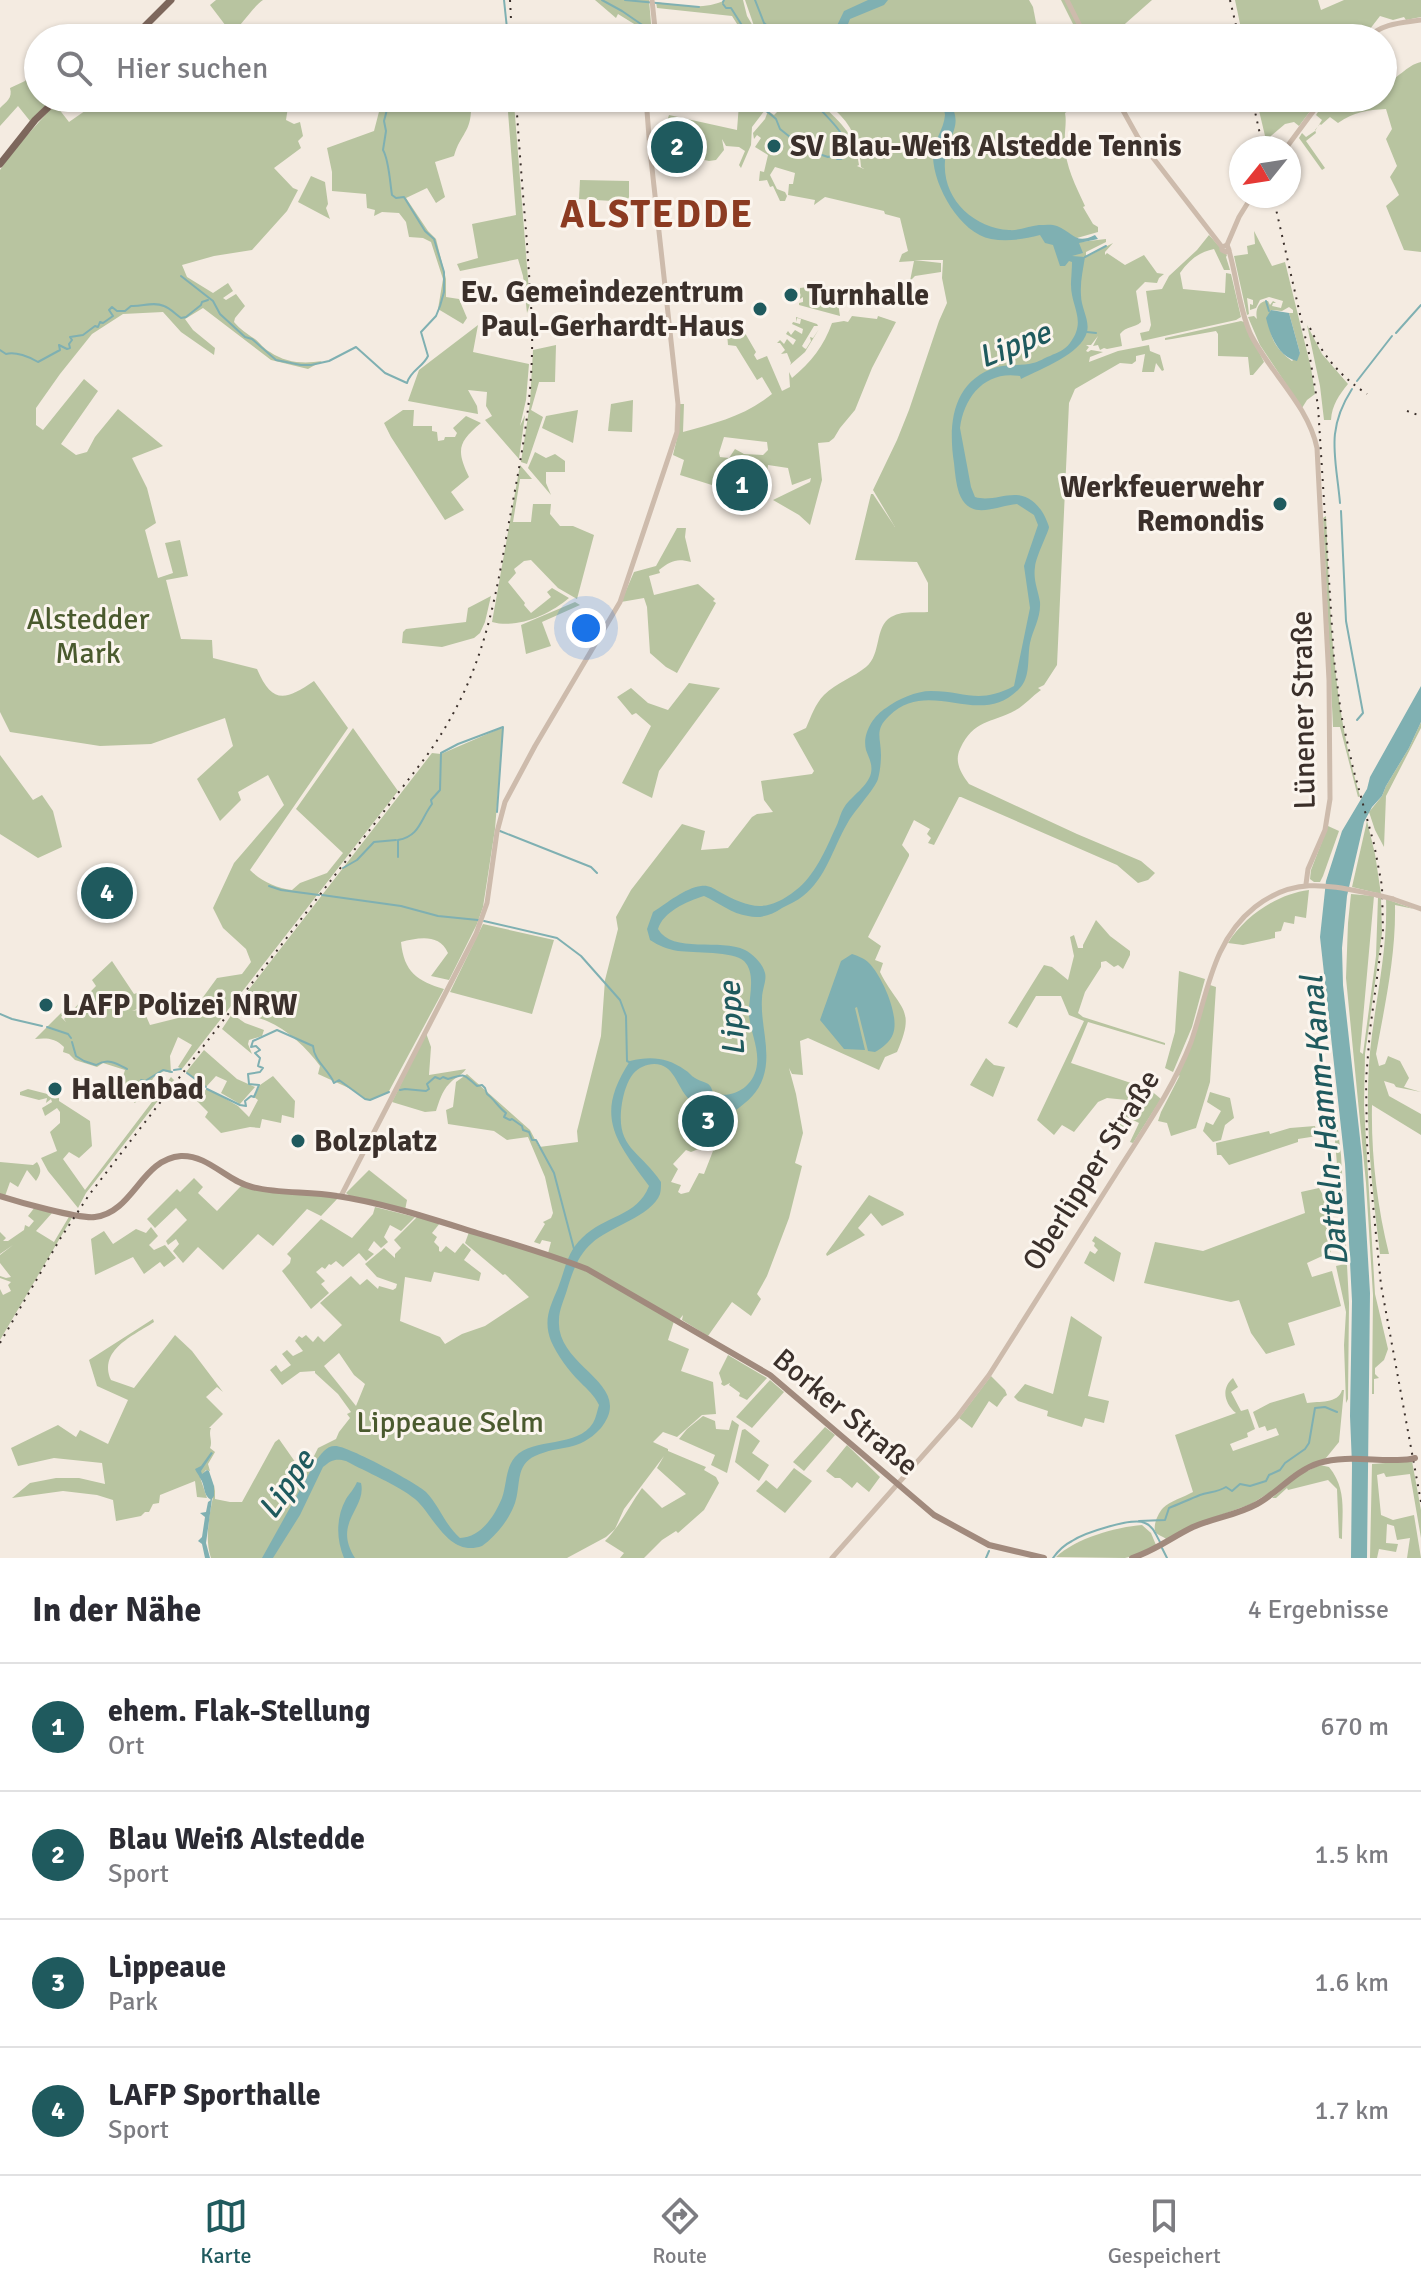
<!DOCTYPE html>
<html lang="de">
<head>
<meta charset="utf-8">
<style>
  :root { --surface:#fff; --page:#f7f7f7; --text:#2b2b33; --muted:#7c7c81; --line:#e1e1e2; --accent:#1f5a5e }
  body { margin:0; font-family:Signika,sans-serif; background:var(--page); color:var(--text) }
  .compass { position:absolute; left:1229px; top:136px; width:72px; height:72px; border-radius:50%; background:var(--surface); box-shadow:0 2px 6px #0004; rotate:240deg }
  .you { position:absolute; left:586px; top:628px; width:28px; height:28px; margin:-20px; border:6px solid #fff; border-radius:50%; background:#1a73e8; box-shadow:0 0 0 12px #1a73e833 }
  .badge { display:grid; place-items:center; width:52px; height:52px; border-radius:50%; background:var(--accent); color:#fff; font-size:26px; font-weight:700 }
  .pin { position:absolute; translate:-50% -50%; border:4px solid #fff; box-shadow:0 2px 8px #0006 }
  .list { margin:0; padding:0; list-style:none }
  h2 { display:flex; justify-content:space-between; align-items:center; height:104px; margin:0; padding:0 32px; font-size:34px }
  h2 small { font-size:26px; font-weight:400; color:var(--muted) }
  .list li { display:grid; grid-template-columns:52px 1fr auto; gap:24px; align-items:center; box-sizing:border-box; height:128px; padding:0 32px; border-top:2px solid var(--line) }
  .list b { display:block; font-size:30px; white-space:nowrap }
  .list p { margin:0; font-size:26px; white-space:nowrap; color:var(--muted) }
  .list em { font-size:26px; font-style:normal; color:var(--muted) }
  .icon { flex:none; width:44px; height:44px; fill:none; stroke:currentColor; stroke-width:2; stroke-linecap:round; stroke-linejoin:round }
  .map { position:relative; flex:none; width:1421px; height:1558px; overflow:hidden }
  .search { position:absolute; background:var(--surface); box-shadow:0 2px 6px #0004; left:24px; right:24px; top:24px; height:88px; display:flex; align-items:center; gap:20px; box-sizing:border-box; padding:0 28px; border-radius:44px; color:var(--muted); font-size:30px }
  .sheet { height:616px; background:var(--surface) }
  nav { display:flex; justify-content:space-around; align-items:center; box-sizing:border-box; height:112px; border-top:2px solid var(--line); background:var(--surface); font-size:22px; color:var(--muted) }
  nav a { display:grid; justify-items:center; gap:4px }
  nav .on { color:var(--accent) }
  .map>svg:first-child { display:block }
</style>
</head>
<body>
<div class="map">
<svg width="1421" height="1558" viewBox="0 0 1421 1558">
  <rect width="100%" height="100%" fill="#f4ebe1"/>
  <!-- green -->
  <g fill="#b8c4a0" fill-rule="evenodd">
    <path d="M216 0H263C254 6 241 25 232 34L210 5Z"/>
    <path d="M595 0H649L652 35 618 14 616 18Z"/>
    <path d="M725 0H743L747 16 760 38H746L732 16 657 8 656 2C678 5 704 11 725 0Z"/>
    <path d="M745 0H1029L1033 7 1039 38H762L754 26Z"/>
    <path d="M1061 0H1152L1109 38H1080Z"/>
    <path d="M1235 0H1318L1321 10 1344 0H1421V17L1406 20 1404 17 1393 20 1380 16 1363 38H1243Z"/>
    <path d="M1421 62V252L1404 250 1386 206 1399 195 1390 177 1397 166 1386 139 1392 129 1386 109C1367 110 1354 112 1338 123L1330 117 1321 125 1320 124 1315 130 1316 133 1306 141 1325 168 1322 170 1299 138 1302 133 1306 137 1315 131 1322 120 1316 115 1327 98H1358L1361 101 1367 98H1383V84C1398 80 1406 65 1421 62Z"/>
    <path d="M38 66V98H53L30 121 18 106 0 126V108C6 102 13 98 10 88L25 81Z"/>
    <path d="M87 98H287L288 107 286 120 294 124 300 122 303 136 298 141 301 148 274 168 293 188 298 190 287 211 252 250 214 256 182 265 187 277 213 293 228 283 233 291 223 298 226 300 236 294 245 306 235 318 234 322C241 330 246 333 255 339 260 343 264 349 270 352 286 363 304 364 322 361L308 369 271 360 203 308 185 319 193 330 215 348 214 355 181 332 163 312 123 314 92 334 60 374 36 408V425L43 430 84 379 98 391 61 444 76 455 87 452 95 437 118 409 163 446 132 458 147 488 156 523 145 530 158 578 173 573 165 543 180 540 188 576 166 580 181 639 212 640 213 658 257 669C272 704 285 701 314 681L348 728 250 870C261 881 276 888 292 890L300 883 327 873 343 853 296 809 353 728 398 791 182 1069 178 1067 192 1045 178 1037 170 1056 171 1073 164 1071 155 1076 135 1103 119 1090 125 1070 103 1063 97 1067 75 1060 69 1054 63 1052 64 1047C55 1038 47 1038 35 1039L70 1004 72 1006 61 1017 66 1022 64 1019 96 986 92 980 112 961 134 994 140 992 145 1006 132 1011 143 1009 150 1025 190 1015 217 978 242 974 251 962 246 949 223 928 213 908 234 863 284 805 268 775 238 792 241 800 220 821 197 779 233 746 225 718 151 744 100 746 10 732 0 712V170L14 150 55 104 69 122 92 106Z"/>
    <path d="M372 98H434L471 104C472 133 461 132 454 156L435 162 445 197 436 203 427 188 406 198 428 231 436 239 446 279V297L459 299 467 318 463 324 438 309 443 279 431 242 423 238 409 237 406 222 399 213 382 212 374 216 375 210 367 208 366 194 332 191V172L327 148 374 131 381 104 331 105V101Z"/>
    <path d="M737 98H748L765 110 752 127 751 145 741 168 739 165 745 151 739 147 726 146 722 139 724 150 716 160 709 161 677 154 673 149 672 140 679 130 671 138 672 154 659 152V150L666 148 665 142 660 138 661 131 664 130 669 115 737 130 739 104 735 103Z"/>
    <path d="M791 98H817C838 124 854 128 859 165L857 166 864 169 861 167C860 149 854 129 841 116 835 109 827 106 821 98H1064L1062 102 1068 111 1065 113C1067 122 1064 133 1065 144 1065 166 1076 186 1085 206L1083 207 1093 224 1098 227V232L1077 238 1080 242 1106 239V242L1086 252V257L1113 243 1105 252V255L1107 253 1125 265 1144 255 1157 273 1164 274 1159 278 1157 283 1145 282 1136 291 1141 322C1135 328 1126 326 1120 334L1122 346 1107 349 1104 348 1100 350 1098 345 1093 346 1098 336 1091 345H1086L1089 347 1086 351 1088 352 1091 350 1103 352 1090 357 1089 362 1118 351 1149 345 1150 351 1160 355 1164 370 1162 371 1156 363 1154 372H1142L1145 354 1136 356V361L1132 364 1120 363 1075 389 1069 403 1057 665 1044 685 1038 688 1041 690C1032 696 1025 705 1016 710 990 724 974 719 960 749 954 762 961 773 969 784L1077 834 1141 861 1155 873 1148 880 1138 883 1117 865 961 797H959L934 845 928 843 931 838 927 834 930 829 914 820 902 845 909 854V856L868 937 881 946 875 960 883 963 880 972C899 1010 917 1007 897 1052L885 1057 879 1070 808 1038 800 1041 803 1075 792 1074 789 1068 796 1094 803 1133 795 1163 802 1166 789 1218 767 1276 757 1294 761 1299 751 1316 732 1302 708 1336 682 1320 683 1315 679 1320 675 1318 668 1340 689 1349 681 1371 713 1382 716 1414 702 1415 677 1437 663 1432 653 1442 668 1449V1451L706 1467 704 1470 716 1477 719 1483 704 1510 678 1533 676 1531 662 1540 644 1558H620L624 1553 605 1541C620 1526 629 1506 642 1488L662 1508 686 1494 657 1468 664 1456 624 1509 615 1529 606 1537 567 1558H211C203 1535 212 1506 215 1485V1499L230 1502H242L275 1442 279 1439 298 1466 311 1456 313 1458 318 1448 336 1439 339 1432 350 1418 347 1414 351 1412 338 1394 315 1373V1371L300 1372 282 1385 270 1370 276 1365 281 1372 291 1365 282 1354 287 1350 293 1356 303 1351 295 1341 299 1336 302 1338 306 1335 313 1342 318 1336 324 1342 342 1325 320 1303 351 1276 360 1285 367 1279 378 1289 379 1286 393 1290 396 1288 397 1284 377 1277 365 1264 384 1248 395 1258V1254L401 1248 394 1240 417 1217 440 1223 432 1233 437 1237 434 1242 439 1247V1251L441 1252 446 1246 455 1253 463 1243 471 1250 464 1260 481 1273 479 1281 434 1272 431 1282 405 1277 400 1321 440 1337 445 1344 462 1334 485 1326 529 1297 505 1274 503 1275 465 1243 469 1232 547 1257 551 1242 542 1240 540 1244 534 1242 545 1224 543 1222 551 1218 553 1213 545 1177 528 1137 507 1140 494 1131 448 1124 446 1110 453 1107 456 1082 467 1074 530 1130 539 1147 578 1142 577 1131 601 1036 605 980 618 929 616 917 631 890 682 824 705 831 701 850 728 848 752 817 757 814 773 812 764 800 761 781 812 774 814 771 793 734 806 728C811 717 815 704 824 695 836 683 854 677 866 667 882 654 874 627 891 617 903 610 915 613 928 612V583L917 562 855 560 871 494H873L895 527 873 490 897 440 909 410 939 321 947 303 942 278 943 260H914L941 263V272L915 276 910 281 914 261 899 262 902 254 908 251 900 218 885 214 884 211 825 197 814 205 815 200 788 195 789 184H793L795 173 775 167 770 175 777 189 785 192 787 196 785 201H780L773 186 770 187 767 180 759 181 760 171 764 172 768 155 755 147 761 138 757 135 754 139 753 133 765 119 768 111 774 115ZM706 1146 713 1151 704 1174 699 1173 689 1192 681 1194 678 1192 681 1185 671 1182 678 1169 673 1164 686 1150 691 1152ZM339 1353 354 1375 365 1384 356 1406 324 1366Z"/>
    <path d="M1256 98H1320L1299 126 1294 122 1285 124 1266 140Z"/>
    <path d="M514 103 528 279 530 304 527 313 523 276 518 259 460 271 457 264 478 258 472 224 516 215 508 112 510 105Z"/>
    <path d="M311 176 325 182 328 204 326 208 330 219 298 202Z"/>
    <path d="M580 180 629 181V202L579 199Z"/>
    <path d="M1254 231 1272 266 1285 262 1311 368 1315 394 1307 400 1302 408 1260 345 1248 317 1254 316 1257 319C1255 311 1258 300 1268 301L1270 305 1273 301 1276 303H1273L1272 306 1281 308 1283 301 1269 297 1260 300 1256 308 1250 310V304L1253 305V300L1247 298 1249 314 1247 315 1234 256 1248 254 1247 246 1255 244ZM1289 307 1293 310V313H1289L1300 353 1292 361C1273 347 1267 333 1271 310L1282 311Z"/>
    <path d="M1209 235 1227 255 1226 257 1230 270H1224L1214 249C1199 252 1189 260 1180 273L1183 289 1225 293 1226 273 1231 274 1241 317 1236 320 1142 341 1140 333 1149 331 1151 325 1146 291 1162 289 1169 276 1197 250Z"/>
    <path d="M816 286 841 288 838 303 840 316 799 305V303L803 302V297L800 299V288Z"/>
    <path d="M852 316 877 319 878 316 896 322 872 368 855 410 840 428 834 438 829 442 818 443 822 480 810 525 799 515 773 500 810 482 811 478 792 485 788 468 768 465 767 473 723 471 719 473 715 486 680 475 684 460 673 455 679 430 678 404H684L683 432C716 423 745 416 772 394L762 377 757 380 736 346 728 345 727 333H745L756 352 754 355 757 360 767 356 782 391 790 387 789 372 792 378C811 362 824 346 832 323L844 321 848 322ZM724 437 767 442 768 450 763 455 744 454 735 449 729 458 720 457 719 453Z"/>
    <path d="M796 317 817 324 818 326H814L802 346 804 348 806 349 811 341 810 337 813 338 819 329 805 352 790 365 791 363 787 353 781 354 785 350 780 343H777L780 340 784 344 787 339 793 345 796 340 786 334 788 331 791 335 795 330 802 334 803 329 792 324 793 322 800 324 801 319 797 318 796 322Z"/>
    <path d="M1241 321 1244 322 1264 362 1253 375H1250L1248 357 1218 356V334L1216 331 1172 339 1165 340V338Z"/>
    <path d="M478 325 473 352 529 364 526 400 520 426 525 415 519 459 485 420 492 416 486 406 487 392 468 390 477 406 478 414 408 401 419 370Z"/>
    <path d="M1307 325 1322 354 1348 384C1339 395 1332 405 1331 420H1324L1320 386Z"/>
    <path d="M556 345 555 382H539L531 410 543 417 527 464 521 462 530 403 533 350Z"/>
    <path d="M633 400 632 432 608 431 611 404Z"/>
    <path d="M403 410H414L413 426H432V431L437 432 438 441 444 440 445 437H455L457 433 453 428 466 416 481 423C458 442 456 450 469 477L451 492 464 510 445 520 391 437 384 423Z"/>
    <path d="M578 410 573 443 542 428 546 416Z"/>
    <path d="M535 452 546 458 555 454 565 461V472H546V483L551 495 528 468Z"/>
    <path d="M520 465 532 479H520L513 522H531L533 504H551L550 514 560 526H573L594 535 577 599 558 588 531 560 524 561 514 569 516 573 508 582 525 603 524 605 531 613 551 597 547 592 552 588 569 598C549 615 517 629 492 622Z"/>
    <path d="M1326 516C1330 610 1332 704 1360 796L1358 797 1340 727H1333L1323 518Z"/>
    <path d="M677 528H686L685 537 691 562C676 558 671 561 659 570L660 573 649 576 654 595 698 584 715 599 713 601 716 603 677 673 666 667 650 653 647 607 644 598 621 602 634 572 656 566Z"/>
    <path d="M491 596 485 622 480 633 474 638 442 647 402 643 403 632 406 629 466 622 468 608Z"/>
    <path d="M575 602 580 605 542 622 551 646 526 654 521 625Z"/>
    <path d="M689 683 720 688 659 771 652 798 622 783 651 726 636 713 632 715 617 697 631 688 648 703 668 710Z"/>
    <path d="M1421 722V728L1386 796 1384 847 1375 830 1369 812 1382 796 1386 786 1409 748Z"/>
    <path d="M501 728 503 730 495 829 483 907 477 924 449 980 431 976 448 953C439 933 418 938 401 942 404 972 417 981 444 989L388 1093 370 1100 365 1099 351 1089 318 1074 320 1066C307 1048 288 1030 267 1021 258 1017 246 1016 236 1013L233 1010 432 753 441 754Z"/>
    <path d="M0 755 33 800 42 795 53 811 62 847 38 858 0 834Z"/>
    <path d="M1367 821 1375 854 1381 894 1352 887Z"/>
    <path d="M1328 826 1339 831 1323 876 1320 882H1314L1310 879 1311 870Z"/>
    <path d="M1309 890 1306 918 1295 916 1294 924 1284 922 1281 931 1275 932V938L1243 945 1228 943C1245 916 1277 894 1309 890Z"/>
    <path d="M1351 894 1374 896 1360 1052 1363 1054 1376 956 1378 897 1381 898 1382 933 1365 1054 1364 1106 1375 1294 1388 1349 1384 1360 1375 1368V1374L1379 1378 1374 1379V1394H1372L1373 1295 1366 1183 1346 978 1348 923Z"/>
    <path d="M1386 899 1414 909 1395 905C1396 956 1385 1004 1376 1054L1379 1066 1385 1064 1388 1056 1400 1061 1409 1078 1404 1087 1421 1092 1396 1087 1394 1084 1384 1081 1389 1096 1421 1114V1135L1372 1105C1371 1154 1377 1206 1389 1254H1380C1372 1188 1364 1119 1370 1052 1375 1001 1388 951 1386 899Z"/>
    <path d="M1096 920 1110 936 1130 951V955L1123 969 1118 965 1114 967 1106 961 1101 962V967L1085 992 1078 1013 1083 1017 1165 1043V1045L1088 1022 1071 1063 1149 1089 1161 1099 1133 1143 1130 1142 1139 1123 1129 1118 1120 1135 1111 1131 1127 1100 1107 1098 1098 1102 1074 1132 1062 1125 1054 1135 1037 1120 1084 1021 1069 1015 1061 996H1036L1017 1028 1008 1023 1044 965 1052 967 1068 980 1074 956 1070 937 1074 935 1078 948H1083V945Z"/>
    <path d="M483 924 554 940 532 1014 450 992Z"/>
    <path d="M1179 971 1205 979 1192 1027 1173 1072 1165 1068 1175 1032Z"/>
    <path d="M1210 985 1216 987 1210 1082 1196 1128 1171 1136 1167 1123 1158 1121 1161 1112 1180 1075 1178 1077Z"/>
    <path d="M232 1014 245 1023 264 1030 262 1036 249 1040 248 1044 252 1054 222 1029Z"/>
    <path d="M426 1033 431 1047 429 1075 466 1069C461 1076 454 1078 449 1084 442 1091 439 1102 436 1111L425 1112 392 1102Z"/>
    <path d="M204 1050 237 1079 255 1087 240 1104 221 1093 227 1081 216 1076 206 1087 186 1072Z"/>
    <path d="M986 1058 994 1065 1005 1067 993 1097 970 1085Z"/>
    <path d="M273 1076 295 1101 294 1118 282 1115 281 1123 262 1119 260 1128 250 1127 221 1133 205 1117 208 1112 197 1101 207 1088 238 1106 249 1117 258 1100 254 1097 260 1085Z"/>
    <path d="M171 1077 174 1080 86 1193 78 1208 48 1171 41 1158 57 1151 50 1132 60 1123V1112L57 1108 45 1116 42 1108 52 1102 51 1099 46 1103 47 1098 39 1100 20 1095V1092L28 1089 59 1097V1101L90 1121 92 1146 79 1158 69 1152 63 1159 85 1190Z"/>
    <path d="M1333 1090 1341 1155 1347 1265 1349 1303 1348 1399 1346 1403 1344 1345 1346 1312 1336 1266 1345 1264 1331 1091Z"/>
    <path d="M1210 1092 1230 1098 1234 1118 1225 1125 1221 1140 1213 1142 1203 1131 1206 1122 1213 1125 1221 1111 1207 1102Z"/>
    <path d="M1315 1126 1317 1136 1298 1139V1142L1229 1165 1221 1155H1217L1216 1143 1269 1131 1270 1134 1290 1128Z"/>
    <path d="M0 1162 33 1165 37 1162C42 1170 41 1173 36 1181L27 1170 18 1187 10 1182 5 1196 0 1194Z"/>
    <path d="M369 1170 407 1200 405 1210 350 1196 346 1193Z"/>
    <path d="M194 1178 203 1187 198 1193 217 1211 241 1186 338 1198 321 1216 307 1209 273 1246 258 1234 223 1270 198 1247 183 1263 173 1251 179 1244 176 1239 168 1245 166 1241 187 1220 176 1208 155 1228 147 1219 177 1189 180 1192Z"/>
    <path d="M1319 1188 1329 1206 1331 1252 1307 1263 1312 1277 1332 1271 1341 1306 1288 1323 1295 1345 1266 1354 1251 1333 1239 1300 1231 1302 1144 1283 1155 1242 1203 1251 1305 1213 1301 1192Z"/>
    <path d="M869 1195 903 1212 904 1215 882 1226 871 1213 858 1228 865 1235 827 1256 826 1254Z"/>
    <path d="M35 1207 52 1213 36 1231 54 1242 70 1215 73 1216 0 1340V1289L3 1295 11 1291 8 1285 11 1282 0 1278V1276L6 1278 11 1277 0 1263V1255L13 1245 0 1254V1232L6 1238 3 1241H8L24 1230 25 1225 29 1227 34 1221 28 1216Z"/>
    <path d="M375 1207 415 1217 401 1231 390 1225 384 1237 388 1242 381 1248 374 1241 368 1250 374 1254 366 1261 359 1253 343 1267 336 1261 331 1265 329 1264 325 1269 322 1267 316 1272 325 1281 321 1284 329 1293 311 1309 282 1271 290 1263 291 1258 287 1254 321 1219 352 1238 373 1214Z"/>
    <path d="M151 1227 158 1236 149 1245 154 1250 165 1245 176 1258 164 1267 160 1262 144 1274 133 1257 95 1275 91 1239 104 1231 113 1244 136 1229 146 1233Z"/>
    <path d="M1095 1236 1121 1253 1114 1282 1084 1263 1090 1251 1095 1254 1098 1250 1094 1246 1095 1243 1092 1241Z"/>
    <path d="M1071 1316 1102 1337 1088 1396 1109 1401 1104 1423 1085 1418 1082 1427 1047 1416 1048 1411 1018 1401 1014 1397 1025 1384 1053 1394Z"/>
    <path d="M153 1319 154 1322C133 1336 98 1350 111 1380L134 1388 175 1335 192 1351 223 1392 217 1387 206 1397 223 1414 209 1428H211C208 1435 213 1441 210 1448L215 1452 208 1464 210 1471 206 1470 200 1477 207 1498 197 1497 195 1481 160 1495 159 1503 153 1504 149 1512H145L141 1516 116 1521 113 1500 97 1495 63 1491 12 1498 30 1483 56 1478H79L105 1484 102 1463 54 1458 18 1466 11 1448 58 1425 76 1437 80 1430 108 1444 128 1400 97 1386 89 1360Z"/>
    <path d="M728 1355 767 1378 747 1400 739 1396 740 1393 729 1385 730 1383 724 1386 721 1384 722 1382 719 1373Z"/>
    <path d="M991 1376 1005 1390 1007 1395 1004 1397 997 1407 989 1401 972 1428 959 1418Z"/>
    <path d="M1233 1378 1238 1387 1231 1392 1241 1411 1248 1409 1255 1429 1247 1433 1248 1437 1230 1444 1233 1451 1279 1435 1276 1428 1267 1431 1265 1426 1259 1428 1253 1412 1270 1403 1304 1393 1307 1403C1319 1401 1338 1404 1342 1390H1344L1339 1442 1326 1458 1251 1504 1199 1523 1168 1540C1167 1539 1157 1534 1156 1533 1152 1527 1158 1513 1163 1508 1170 1501 1184 1497 1193 1492L1175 1435 1236 1413C1224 1403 1221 1388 1233 1378Z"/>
    <path d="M770 1380 784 1392 752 1428 736 1417Z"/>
    <path d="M703 1416 715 1421 716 1429 729 1430 732 1420 739 1425 727 1473 711 1465 715 1455 679 1439 687 1429Z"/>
    <path d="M825 1427 835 1435 804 1471 793 1462Z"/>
    <path d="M745 1429 760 1441 752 1453 769 1465 759 1481 735 1462 742 1430Z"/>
    <path d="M847 1445 880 1477 869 1492 857 1482 852 1488 840 1478H835L826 1471Z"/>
    <path d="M1412 1461 1421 1510V1538L1410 1474 1386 1477 1384 1473 1377 1475 1381 1515 1393 1520 1414 1515 1421 1558H1407L1410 1538 1397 1540 1394 1526 1387 1524 1386 1543 1398 1544 1396 1552 1379 1549 1377 1558H1370L1372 1464Z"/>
    <path d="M1320 1465 1329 1467C1347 1489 1342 1511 1342 1539L1339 1538 1337 1489 1328 1480 1288 1490 1287 1488 1276 1498H1272L1299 1475Z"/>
    <path d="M794 1468 812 1481 785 1513 756 1491 766 1480 777 1489Z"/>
    <path d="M1142 1525 1151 1533 1156 1545 1137 1555 1125 1558 1056 1557C1076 1538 1116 1527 1142 1525Z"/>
  </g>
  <!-- water -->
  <g fill="#7fb0b2">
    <path d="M868 0H888L884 5 850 19 844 34 845 38H831L844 11Z"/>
    <path d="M932 98H947C966 126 948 132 945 161 942 199 974 228 1009 230 1019 231 1029 226 1039 225 1045 225 1052 224 1057 226 1074 233 1075 245 1095 235L1098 239 1079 243 1083 253 1072 256 1085 257C1083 270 1080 282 1081 295 1081 308 1090 320 1087 332 1081 354 1041 369 1021 379L1020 376C986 370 964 396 960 428L971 487 975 497C998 504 1020 481 1041 510 1044 514 1048 523 1049 527 1049 531 1036 556 1035 567 1033 580 1038 590 1040 602 1041 618 1033 629 1030 643 1027 659 1031 677 1019 689 979 730 930 676 889 716 874 730 881 738 881 755 881 762 880 772 878 779 875 789 853 812 847 824 833 848 826 878 803 896 797 901 789 904 782 908 772 915 760 919 748 916 732 914 718 902 704 896 687 901 663 912 658 929 672 954 721 938 745 950 753 954 763 964 765 973 767 980 762 990 762 998 760 1025 772 1052 763 1078 758 1093 748 1101 736 1110 722 1109 704 1109 693 1102 679 1094 677 1070 661 1065 651 1062 640 1066 633 1074 627 1082 624 1092 622 1103 615 1149 639 1149 661 1182 661 1186 661 1190 660 1194 652 1216 609 1227 592 1243 578 1255 572 1273 567 1290 564 1300 559 1310 559 1320 556 1359 610 1377 610 1406 610 1415 606 1421 601 1428 578 1453 561 1444 535 1456 515 1465 521 1486 515 1503 509 1520 496 1536 482 1546 448 1558 433 1514 415 1499 398 1485 366 1472 346 1461 336 1458 331 1460 323 1467L300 1515 273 1558H262L316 1461C321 1454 326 1446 335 1446 346 1445 417 1483 426 1492 439 1505 445 1525 460 1538 481 1537 494 1517 502 1498 507 1484 505 1469 515 1457 533 1437 578 1448 593 1423 596 1418 597 1411 599 1405 594 1395 588 1390 580 1382 569 1371 557 1355 551 1341 543 1320 550 1307 558 1288 565 1270 567 1252 582 1238 605 1215 637 1217 649 1186 615 1140 594 1116 630 1061 650 1056 667 1057 685 1070 689 1072 691 1076 695 1078 704 1084 710 1080 713 1093 733 1100 755 1086 757 1064 759 1048 750 1030 749 1015 748 999 757 974 744 961 733 951 694 953 678 951 667 949 659 946 650 940L647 929 653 912C667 903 685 888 701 886 708 885 713 888 718 891 749 908 766 914 796 890 814 877 826 849 835 829 839 822 840 813 845 806 852 796 868 786 871 773 873 764 868 756 866 750 862 734 873 716 886 708 898 699 916 691 931 691 966 691 978 705 1014 686L1030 608 1024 566 1038 525 1034 515 1017 504C995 506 970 522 959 493 956 484 955 473 954 463 948 424 952 381 997 367 1009 364 1022 366 1033 363 1039 362 1044 358 1050 356 1058 352 1064 351 1070 343 1087 321 1071 307 1071 285 1071 280 1072 269 1072 262L1069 261 1065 266H1060L1053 245 1045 243 1040 235C1024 239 1008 242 991 239 960 233 934 187 933 157 932 143 944 130 945 115 945 111 942 108 941 104Z"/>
    <path d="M1271 310 1289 313 1300 353 1297 361C1278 357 1270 335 1266 318Z"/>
    <path d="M1421 686V722L1409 748 1386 786 1382 796 1372 807 1364 822 1347 896 1342 948 1343 985 1362 1156 1370 1293 1367 1558H1351L1352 1465 1350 1416 1352 1301 1345 1164 1320 937 1326 881 1342 831 1367 789 1370 777Z"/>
    <path d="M852 954C858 956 864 958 869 963 882 976 900 1016 893 1034 890 1042 882 1048 875 1052L868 1051 857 1007 855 1008 865 1050 844 1049 820 1020 841 961Z"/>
    <path d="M211 1452 213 1453 201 1471 202 1474 207 1470 209 1471 214 1486V1496L212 1499 206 1543 210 1558H205L202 1544 198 1541 202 1537 205 1517 200 1513 206 1512 208 1502 211 1500C202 1494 206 1486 200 1478 199 1475 196 1472 195 1469L201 1466Z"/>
    <path d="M357 1482 361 1483C367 1509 332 1522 355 1558H344C336 1539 336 1517 346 1499 350 1493 354 1489 357 1482Z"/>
  </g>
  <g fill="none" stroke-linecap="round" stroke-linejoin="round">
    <!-- stream -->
    <g stroke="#7fb0b2" stroke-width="2">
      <path d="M504 0 508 38"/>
      <path d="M602 0 622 11 654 33"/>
      <path d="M625 0 699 7"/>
      <path d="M755 0 764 23 781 38"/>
      <path d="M723 2 724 0"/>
      <path d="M723 4 726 8H731L750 38"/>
      <path d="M431 98 471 104 474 98"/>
      <path d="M748 100 769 113 776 119 780 129 795 141 796 148H801L805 153 810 151 828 157 834 155 837 159H841L845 155C844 148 843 141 841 134 839 127 817 107 810 98"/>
      <path d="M1085 257 1106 246"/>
      <path d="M181 276 213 301 220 314 245 337 252 339 276 360 301 365H311L329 361 356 347 385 373 407 383C410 371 423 367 428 356L421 332 436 316 440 306 444 292V272L434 239 425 231 404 197 396 198 392 195C390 183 389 160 383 150L386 131 384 121 389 102 403 98"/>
      <path d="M1266 301 1269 311"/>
      <path d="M1087 332 1096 333"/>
      <path d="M1396 333 1421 305"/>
      <path d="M0 350 6 354C15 351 30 357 38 362L60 350 59 345 67 349 70 348 69 344 72 340 70 337 83 335 95 326 98 327 100 322 103 323 113 316 109 310 112 307 117 311H125L131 306C142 307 153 301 164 306 170 308 175 314 181 318L186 317 201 305 202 302 208 300"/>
      <path d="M1357 381 1392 336"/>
      <path d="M1340 503C1336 457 1325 431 1352 389"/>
      <path d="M1341 511 1346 621 1363 713 1357 720"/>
      <path d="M500 831 591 867 597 873"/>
      <path d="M398 857V840C420 836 420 820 432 804L431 800 440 790 441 753 458 744 503 727 497 812"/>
      <path d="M343 868 357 860 374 842 396 840"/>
      <path d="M269 886 281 890 319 895"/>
      <path d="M322 895 401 906 438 916 478 920"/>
      <path d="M484 921 557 938 581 956 620 1000 626 1016 627 1061 631 1063"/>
      <path d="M0 1014 12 1019 42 1026"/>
      <path d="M47 1027 68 1034 71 1038"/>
      <path d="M72 1042 76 1056 84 1061 96 1065C108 1058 116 1063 127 1069"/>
      <path d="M174 1070 181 1069"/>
      <path d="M187 1073 206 1087"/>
      <path d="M141 1080 145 1081 163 1070 172 1072"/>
      <path d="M207 1089 240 1105 246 1106 245 1101 251 1096 254 1097 259 1085 249 1084 248 1074 260 1072 263 1068 258 1066 260 1058 255 1053 260 1050 256 1046 251 1047 253 1041 277 1030 313 1046C314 1061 328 1069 334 1083L339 1080 365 1099 370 1100 389 1092"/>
      <path d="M400 1090 405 1089 426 1091 429 1089 427 1084 435 1077 440 1079 443 1077 448 1079C466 1073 463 1074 477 1086L482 1085 485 1088 487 1094C495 1100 498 1107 506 1113L504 1117 510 1120 512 1119 522 1126 523 1130 529 1132 532 1140H536L554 1173 574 1249"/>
      <path d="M1139 1521 1165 1520 1169 1508C1179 1504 1190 1499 1200 1495 1209 1492 1218 1492 1226 1487L1232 1491 1240 1484 1250 1486 1266 1481 1269 1475 1280 1470 1285 1463 1305 1449 1309 1443 1315 1408 1325 1407 1337 1412"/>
      <path d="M1162 1548 1167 1558"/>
      <path d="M986 1558 989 1551"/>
      <path d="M1053 1558C1058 1551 1064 1545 1072 1541 1084 1533 1132 1517 1145 1523 1153 1526 1156 1535 1160 1542"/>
    </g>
    <!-- tertiary -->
    <g stroke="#cdbbac" stroke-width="5">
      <path d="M652 0 656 38"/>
      <path d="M1067 0 1086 38"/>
      <path d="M1367 38C1383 23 1401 23 1421 20"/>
      <path d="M1116 98 1140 141 1222 247V250L1226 252 1229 250 1227 245 1222 247"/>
      <path d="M1286 148 1323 98"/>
      <path d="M1227 245 1239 217 1252 196"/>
      <path d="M1229 251C1237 278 1239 309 1251 335 1271 374 1308 405 1317 448L1329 680 1330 799 1325 830 1308 869 1306 884"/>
      <path d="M1393 899 1421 909"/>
      <path d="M341 1196 476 934 487 903 497 832 505 802 535 746 620 602 677 432 678 404 650 150 646 98"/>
      <path d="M832 1558 957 1417 989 1375C1031 1308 1074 1241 1116 1174 1143 1131 1173 1089 1191 1042 1208 993 1212 941 1255 907 1296 875 1331 886 1377 895"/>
    </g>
    <!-- secondary -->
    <g stroke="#a18a7d" stroke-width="6">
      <path d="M0 1196C19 1202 78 1219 95 1217 134 1212 141 1159 181 1156 209 1155 226 1181 252 1187 280 1194 309 1191 337 1196 384 1203 432 1219 477 1233 514 1244 551 1255 587 1269L770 1375 934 1515 989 1545 1044 1558"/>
      <path d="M1132 1558C1155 1551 1172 1537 1193 1527 1214 1518 1237 1515 1257 1504 1279 1492 1294 1471 1319 1463 1348 1454 1381 1463 1411 1459"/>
    </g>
    <!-- primary -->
    <g stroke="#7d675c" stroke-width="7">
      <path d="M133 38 171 0"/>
      <path d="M0 164 35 120 58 98"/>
    </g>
    <!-- rail -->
    <g stroke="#3b302b" stroke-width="2" stroke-dasharray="2 6" stroke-linecap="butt">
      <path d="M510 0 512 38"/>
      <path d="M1230 0 1239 38"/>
      <path d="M1252 98 1263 148"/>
      <path d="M1273 196 1310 358 1318 406 1334 659 1341 714 1353 768 1374 844 1382 886 1383 933 1370 1030 1366 1080 1367 1144 1381 1285 1421 1502"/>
      <path d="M1310 328C1323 356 1341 377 1367 394"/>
      <path d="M1407 411 1421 416"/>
      <path d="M0 1343 60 1239 89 1195 425 758C478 685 492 620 507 533 518 473 531 413 532 352 533 316 529 280 527 243 523 195 519 146 516 98"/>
    </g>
    <!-- tertiary-bridge -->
    <path stroke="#cdbbac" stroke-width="5" d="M1377 895 1393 899"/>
    <!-- secondary-bridge -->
    <path stroke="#a18a7d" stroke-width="6" d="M1411 1459 1415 1458"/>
  </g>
  <!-- markers -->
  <g fill="#1f5a5e" stroke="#fbf5ee" stroke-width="3">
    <circle cx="774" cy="146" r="8"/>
    <circle cx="791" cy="295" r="8"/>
    <circle cx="760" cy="309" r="8"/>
    <circle cx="1280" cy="504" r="8"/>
    <circle cx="46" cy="1005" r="8"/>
    <circle cx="55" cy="1089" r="8"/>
    <circle cx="298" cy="1141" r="8"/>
  </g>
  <g text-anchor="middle" stroke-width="6" stroke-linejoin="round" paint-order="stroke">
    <!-- poi labels -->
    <g font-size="30" font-weight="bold" fill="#3b302b" stroke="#fbf5ee" text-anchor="start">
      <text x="790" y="156">SV Blau-Weiß Alstedde Tennis</text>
      <text x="744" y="302" text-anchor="end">Ev. Gemeindezentrum<tspan x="744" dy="34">Paul-Gerhardt-Haus</tspan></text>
      <text x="807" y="305">Turnhalle</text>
      <text x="1264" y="497" text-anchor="end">Werkfeuerwehr<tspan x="1264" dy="34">Remondis</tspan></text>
      <text x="62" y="1015">LAFP Polizei NRW</text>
      <text x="71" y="1099">Hallenbad</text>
      <text x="314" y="1151">Bolzplatz</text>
    </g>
    <!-- park labels -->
    <g font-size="30" fill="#4a5a2e" stroke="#fbf5ee">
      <text x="88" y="629">Alstedder<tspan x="88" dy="34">Mark</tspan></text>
      <text x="450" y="1432">Lippeaue Selm</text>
    </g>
    <!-- street labels -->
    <g font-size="30" fill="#3b302b" stroke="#fbf5ee">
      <text transform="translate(1303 710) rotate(-91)" y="10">Lünener Straße</text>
      <text transform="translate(1091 1170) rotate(-58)" y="10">Oberlipper Straße</text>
      <text transform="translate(846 1412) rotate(40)" y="10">Borker Straße</text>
    </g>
    <!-- water labels -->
    <g font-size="32" font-style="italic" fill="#1f5a5e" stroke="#fbf5ee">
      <text transform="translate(1014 344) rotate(-22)" y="11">Lippe</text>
      <text transform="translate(731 1019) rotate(-94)" y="11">Lippe</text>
      <text transform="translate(1324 1121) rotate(-95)" y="11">Datteln-Hamm-Kanal</text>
      <text transform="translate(286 1484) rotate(-56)" y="11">Lippe</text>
    </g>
    <!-- district labels -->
    <g font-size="38" font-weight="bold" letter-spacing="2" fill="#8c3b22" stroke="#fbf5ee">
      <text x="657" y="227">ALSTEDDE</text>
    </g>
  </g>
</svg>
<svg class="compass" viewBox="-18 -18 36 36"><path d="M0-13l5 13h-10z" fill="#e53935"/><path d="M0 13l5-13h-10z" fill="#7c7c81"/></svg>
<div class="you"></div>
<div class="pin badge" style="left:742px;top:485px">1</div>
<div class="pin badge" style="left:677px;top:147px">2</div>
<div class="pin badge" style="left:708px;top:1121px">3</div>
<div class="pin badge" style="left:107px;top:893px">4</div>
<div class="search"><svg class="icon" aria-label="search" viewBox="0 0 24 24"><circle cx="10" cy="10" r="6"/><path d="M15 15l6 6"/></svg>Hier suchen</div>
</div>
<section class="sheet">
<h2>In der Nähe<small>4 Ergebnisse</small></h2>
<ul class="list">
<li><span class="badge">1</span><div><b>ehem. Flak-Stellung</b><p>Ort</p></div><em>670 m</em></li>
<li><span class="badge">2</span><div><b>Blau Weiß Alstedde</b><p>Sport</p></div><em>1.5 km</em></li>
<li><span class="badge">3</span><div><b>Lippeaue</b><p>Park</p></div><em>1.6 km</em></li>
<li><span class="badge">4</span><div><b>LAFP Sporthalle</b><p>Sport</p></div><em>1.7 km</em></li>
</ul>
</section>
<nav>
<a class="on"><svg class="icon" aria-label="map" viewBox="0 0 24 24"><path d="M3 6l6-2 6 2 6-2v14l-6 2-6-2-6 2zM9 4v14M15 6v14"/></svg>Karte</a>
<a><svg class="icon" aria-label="directions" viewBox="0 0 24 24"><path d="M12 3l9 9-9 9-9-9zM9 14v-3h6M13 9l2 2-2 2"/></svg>Route</a>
<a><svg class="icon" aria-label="saved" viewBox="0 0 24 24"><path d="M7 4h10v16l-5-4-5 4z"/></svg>Gespeichert</a>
</nav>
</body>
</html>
